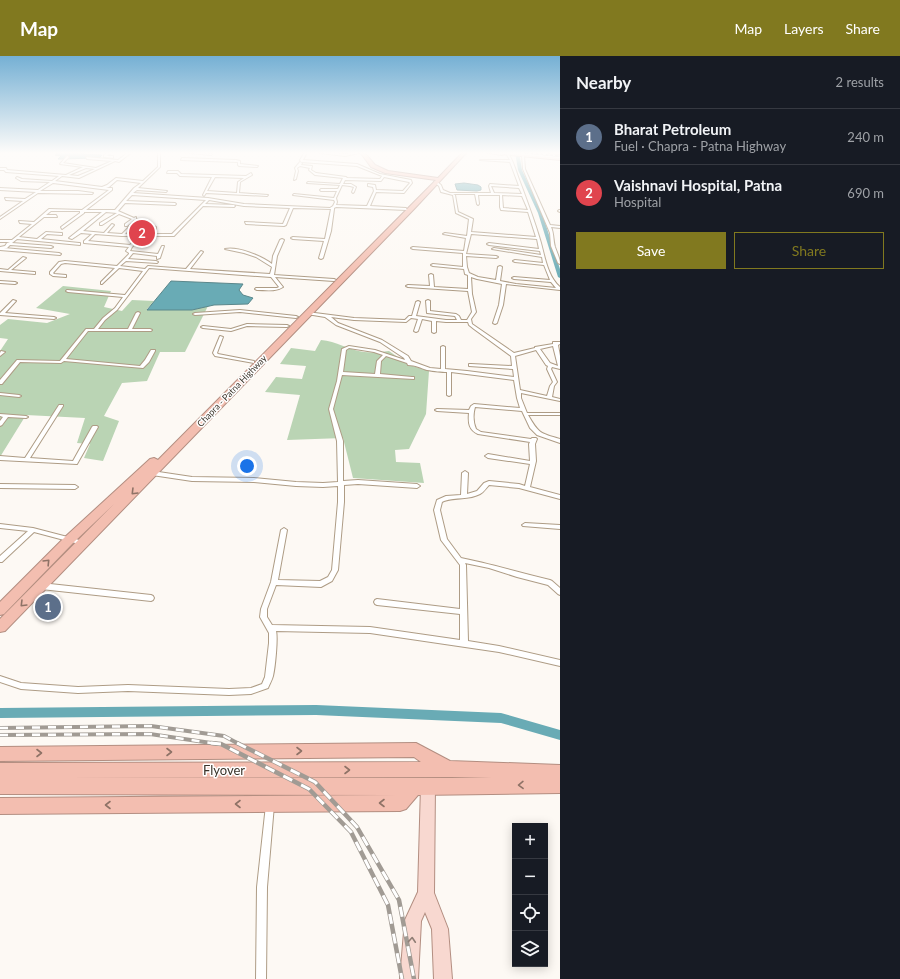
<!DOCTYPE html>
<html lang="en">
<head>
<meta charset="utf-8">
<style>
  :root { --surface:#171b24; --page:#242831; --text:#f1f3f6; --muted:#9ea1a6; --line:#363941; --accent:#81791f }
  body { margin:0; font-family:Lato,sans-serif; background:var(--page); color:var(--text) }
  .controls { position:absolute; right:12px; bottom:12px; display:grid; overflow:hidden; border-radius:0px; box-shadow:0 2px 10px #0003 }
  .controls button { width:36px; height:36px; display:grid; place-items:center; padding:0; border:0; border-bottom:1px solid var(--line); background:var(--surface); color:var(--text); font:20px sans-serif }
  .you { position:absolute; left:247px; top:410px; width:14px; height:14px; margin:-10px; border:3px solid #fff; border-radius:50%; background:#1a73e8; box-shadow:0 0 0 6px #1a73e833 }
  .badge { display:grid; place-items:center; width:26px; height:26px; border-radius:50%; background:var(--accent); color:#fff; font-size:13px; font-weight:700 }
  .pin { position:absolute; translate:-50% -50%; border:2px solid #fff; box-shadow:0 1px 4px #0006 }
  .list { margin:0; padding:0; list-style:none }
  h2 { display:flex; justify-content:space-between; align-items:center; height:52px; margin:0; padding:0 16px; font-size:17px }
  h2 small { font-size:13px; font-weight:400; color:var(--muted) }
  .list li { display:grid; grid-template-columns:26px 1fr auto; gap:12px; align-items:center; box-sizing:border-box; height:56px; padding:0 16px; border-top:1px solid var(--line) }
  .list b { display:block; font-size:15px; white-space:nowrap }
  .list p { margin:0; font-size:13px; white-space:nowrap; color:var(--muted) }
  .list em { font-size:13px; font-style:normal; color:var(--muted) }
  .actions { display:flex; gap:8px; padding:12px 16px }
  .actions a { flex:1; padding:9px 0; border:1px solid var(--accent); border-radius:0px; text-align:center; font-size:14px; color:var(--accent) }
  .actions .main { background:var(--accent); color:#fff }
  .icon { flex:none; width:22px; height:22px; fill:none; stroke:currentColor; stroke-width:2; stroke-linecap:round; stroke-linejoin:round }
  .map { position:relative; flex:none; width:560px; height:923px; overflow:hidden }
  header { display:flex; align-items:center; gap:24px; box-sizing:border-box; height:56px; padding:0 20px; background:var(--accent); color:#fff }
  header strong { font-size:19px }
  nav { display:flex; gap:22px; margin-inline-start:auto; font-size:14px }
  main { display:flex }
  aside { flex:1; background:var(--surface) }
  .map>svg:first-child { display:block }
</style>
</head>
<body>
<header>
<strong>Map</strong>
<nav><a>Map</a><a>Layers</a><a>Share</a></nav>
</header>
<main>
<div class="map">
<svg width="560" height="923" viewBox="0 0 560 923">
  <rect width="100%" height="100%" fill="#fdf9f4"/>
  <!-- green -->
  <g fill="#bad4b4">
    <path d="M63 230 111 235 104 251 122 255 132 244 154 245 147 253 192 254 208 250 185 296H160L147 325 122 327 104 360 119 365 103 405 84 402 90 388 77 387 85 362 26 359 0 401V295L8 283 0 282V269L8 263 47 267 70 258 36 252Z"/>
    <path d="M321 284C336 285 349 294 364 296 372 297 381 296 389 295L409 309 429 315 426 358 409 393 395 394 396 406 420 407 424 427 353 422 343 382 287 384 300 339 265 336 276 321 302 323 306 310 280 308 291 292 315 295Z"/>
  </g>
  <!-- water -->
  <g fill="#69abb5" stroke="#5b878b">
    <path d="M58 96H82L84 98 102 99 99 102 58 103 61 100 55 99Z"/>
    <path d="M464 127 478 129 481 131V134L477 135 457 134 455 128Z"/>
    <path d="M171 225 243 228 239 234 243 239 253 242 248 248 214 249 192 254H147Z"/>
  </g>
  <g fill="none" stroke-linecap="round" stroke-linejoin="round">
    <!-- canal -->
    <g fill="#69abb5" fill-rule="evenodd">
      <path d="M515 96H519L522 114 542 157 560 213V222L558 221 538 157 518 114Z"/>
      <path d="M316 649 501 657 560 674V684L501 667 316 659 0 662V652Z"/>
    </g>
    <!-- street casing -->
    <g stroke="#ae9c85" stroke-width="2">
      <g id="street">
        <path d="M109 96H112L107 100H113V102L104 101V99Z"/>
        <path d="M129 96H132L119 106 115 105 79 122 62 120 55 125 102 131 107 129 116 122 143 125 158 111V96H160V111L138 132 167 135 166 136 137 134 133 137 208 142 244 148 330 152 333 150 335 146 334 144 293 139 294 138 334 142 337 135H321L320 134 321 133H338L340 129 307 127 308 126 340 128 343 122 315 119 309 114 310 112 300 110 297 112 298 115 296 123 294 124 296 115 295 112 300 106 302 107 301 109 312 110 311 114 316 117 346 121 347 122 380 123 382 120 357 110 301 106 300 104 305 96H307L303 104 357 108 380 118 411 124 412 127 404 137 376 136 370 150 406 152 407 154 336 151 334 152V153L331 175 323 202 321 203 319 202 324 185 293 183 291 182 293 181 325 183 331 153 293 152 286 169 284 170 246 168 245 166 283 168 290 152 244 150 209 144 205 148 234 149 235 150 234 151 203 150 174 180H143L132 191 130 195 158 198 162 190H164L160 202 157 203V200L133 197 128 203 156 205 158 206 157 207 126 205 120 210 145 213 148 210 186 213 201 195 203 196 190 213 270 218 272 211 256 201 244 197 225 193C237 190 262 200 272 208L273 200 280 184 282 183 284 184 277 200 274 219 334 223 336 224 334 225 275 221 283 231C276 236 265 234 257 234L255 233 256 232H277L279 231 271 221 149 212 117 254 105 264 98 273H128L136 257 138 256 140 257 132 273H150L152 274 151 275H88L66 303 140 310 145 304 151 294H155V295L149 306 143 312 64 305 61 307 20 306 2 328H0V324L17 304 60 305 86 273H94L103 262 115 252 123 241 68 236 66 235 67 234 125 239 143 215 119 212 102 228H101V226L115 212 65 207 61 208 53 217 54 218 66 219V221L53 220 50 218V216L59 206 65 205 117 210 129 198V197L126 195 129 191 84 187V185L92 178 81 177 72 183 69 182 102 156H84V157L62 173 61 171 80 157V155H51L46 159H56L57 161H44L19 181 37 183 46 176 61 177H62V179L47 178 41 183 79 187H80V189L17 183 12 187 51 190 53 191 51 192 10 189 7 192H4L59 197 61 198 60 199 0 194V191L5 190 7 187 10 186H0V184H12L32 168 20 167 19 165 34 166 49 153 82 154 109 134 53 127 40 135H78L93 137 92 138 38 137 0 163V161L23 145 6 144 5 142 25 143 36 136 0 134V132L38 134 50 126 21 125 16 122 17 121 22 123 52 125 59 120 6 116 4 114H0V112H6L7 114 66 119 83 111 60 108 67 100 69 101 63 107 96 112 112 105 87 103 86 101 118 104ZM86 112 95 113 78 120 69 119ZM384 121 409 126 410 127 403 135 376 134 375 129 368 128V130L373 131 374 135 367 150 336 149 337 146 336 142 342 129 350 130 354 131 352 136 353 137 354 136 356 131 351 128H343L345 124 381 125ZM117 124 141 127 134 132 115 154H86L112 134V132H106L109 131ZM132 139 206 144 172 178H125L133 170 131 169 122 178 107 177 114 169 112 168 104 177 83 175 106 156 117 157 100 167V169H102L119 158 132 163 125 168V170H127L134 164 154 173H156V171L136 163V161L134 162 118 155 125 147 175 149 176 148 175 147 126 145ZM95 178 122 180H139L130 189 88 185Z"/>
        <path d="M181 96 212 98 211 99Z"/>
        <path d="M313 96 345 98 363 96 345 100Z"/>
        <path d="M547 96H560V98L548 97Z"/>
        <path d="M506 97H508C514 106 516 116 520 126 527 145 535 166 541 187 545 202 548 221 560 231V234L506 228 503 249 497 267 495 268 493 267 499 249 502 228 477 223 471 221 472 238 476 256 471 263 472 268 514 297 535 292V291L553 288V286H560V288L558 289 560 300V313L552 311 551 313 557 326 554 330 552 341 560 343V345L521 337V342L527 357H560V359H528C539 378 540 377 560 383V387L537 379 530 372 522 355 475 351C473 358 473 366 476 373L481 376 531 383 532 382H536L537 383 535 388 536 405 530 431 560 439V443L519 432 489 429C486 432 484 436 480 438 469 444 456 441 444 445L442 446 440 454 447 483 461 502C491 508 520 517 550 524L552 525 560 532V539L558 538 548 529 517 521 489 512 465 507 466 509 468 585 499 590 560 604V610L499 596 370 577 276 575C278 582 275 612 273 620 272 624 269 629 268 632L251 638 229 639 128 635 78 637 21 633 0 626V620L21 627 78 631 128 629 229 633 251 632 262 628 265 621 269 587V577L260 561 261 553 271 526 281 474 284 472 287 474 278 524 320 525 328 521 332 514 338 446V430L323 431 296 430 254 426 192 425 152 419 149 417 152 415 192 421 254 422 296 426 323 427 338 426 337 385 329 353 337 325 342 293 349 290 375 294 405 304 404 302 380 286 336 269 325 261 307 258 305 257 307 256 354 262 405 264 409 260H412L416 246 418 245 420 246 416 260 446 264H457L455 260 427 257 426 245 428 244 430 245V255L456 258 459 260 461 264H467L472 256 468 235 408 231 406 230 408 229 430 230 429 219 431 218 433 219 434 231 468 233V219L465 218 464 213 433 210 431 209 433 208 463 211V197L413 193 411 192 413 191 464 195 466 182 443 178 445 177 467 180 469 163 456 157 453 139 441 136 439 130 434 126 436 125 441 129 443 134 450 137H491L489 130 490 128 519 130 510 106 480 104H510ZM491 130 519 132 522 138 494 137ZM453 138H475L477 148 478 149 479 148 478 139H500V151L501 154 528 156 536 181 471 176 473 163 458 156 455 139ZM502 139 522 140 528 154 503 152ZM471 178 537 183 539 193 489 187 487 188 489 189 540 195 541 199 494 192 492 193 542 201 543 207 515 204 513 205 515 206 544 209 550 224 514 221 512 222 514 223 551 226 556 232 516 228 500 225 502 211 500 210 498 211 496 224 478 221 469 217 467 211 466 200 496 202 498 201 496 200 466 198ZM331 261 354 264 406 266 411 262 418 263 414 275 416 276 418 275 422 263 432 265V276L434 277 436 276V265L446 266H468L469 269 474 273 511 300 512 310 471 308H469V310L513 313 514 321 467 315 445 313V291L443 290 441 291V313L430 312 411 305 408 300 382 284 338 267ZM553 290 558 310 550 307 540 293ZM349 292 374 296 383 299 377 305 375 318 343 316 346 294ZM536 294 546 309 548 310 547 313 553 326 550 330 547 340 520 334 515 300ZM386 300 407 307 408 309C415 309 421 312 427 314 433 315 442 316 447 316V339L449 340 451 339V316L514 324 517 342 520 352 474 348 471 350 469 354 437 353 435 354 437 355 469 357C468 367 469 374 478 378L530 386 529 388 530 405 488 398 485 400 488 402 530 408 525 430 519 428 489 425 484 427 477 435 467 438 468 417 465 415 462 417 461 439 446 440 437 444 434 454 441 484 460 509V553L377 543 375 544 374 546 375 548 377 549 460 558V584L370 571 272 569 267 561V553L276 529 321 531 332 525 338 514 344 446V429L358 428 417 432 420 430 417 428 358 424 343 425V385L333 353 342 319 414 323V321H412L380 318 381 305Z"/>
        <path d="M522 99 524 100 525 113 550 169 560 170V172L551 171C554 178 553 184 555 191 557 197 560 202 560 208L558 207 551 190 550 177 523 113Z"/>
        <path d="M182 102 236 104 240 105V108L258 110 257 111 239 110 238 109V106H236L181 104Z"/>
        <path d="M168 115H178L181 118 246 120 251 117 252 119 240 126 239 137 268 139 267 140 206 137 204 140 203 139 212 121 180 120 177 117H167ZM215 121 244 122 238 126 237 137 207 135Z"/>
        <path d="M559 154H560V156L558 155Z"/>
        <path d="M23 201 26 202 11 214 34 216H35V218L0 215V213L8 214Z"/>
        <path d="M0 225 15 226 17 227 15 228 0 227Z"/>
        <path d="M13 244 16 245 5 257 54 261 56 262 54 263 0 259V257Z"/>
        <path d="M240 254 296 260 298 261 296 262 240 256 195 259 193 258 195 257Z"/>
        <path d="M247 268 287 269 289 270 287 271 247 270 231 275 203 272 201 271 203 270 231 273Z"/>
        <path d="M220 280 223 281 217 297 218 298 254 305V307L215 300 213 297Z"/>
        <path d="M1 295 5 296 0 300V297Z"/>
        <path d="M0 337 19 339 21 340 19 341 0 339Z"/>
        <path d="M59 349H63V350L30 402 73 405 92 371 93 370H97L98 371 77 408 0 404V400L25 402Z"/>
        <path d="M0 358 26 360 28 361 26 362 8 361 2 369 0 370V365L3 361 0 360Z"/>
        <path d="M0 428 75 429 78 431 75 433 0 432Z"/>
        <path d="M525 467 560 469V473L523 470 522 469Z"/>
        <path d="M0 468 33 472 83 485H85L86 487 85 489H83L34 476 2 506H0V500L28 475 0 472Z"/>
        <path d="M41 527 151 539 153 540 154 542 153 544 151 545 41 533 39 532 38 530 39 528Z"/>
        <path d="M270 745 273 746 274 749 267 831 266 923H256L257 831 266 749 267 746Z"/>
      </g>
    </g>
    <!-- secondary casing -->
    <g stroke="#ae9c85" stroke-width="2">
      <path id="secondary" d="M484 96H512L560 101V103L503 97 504 98 502 99Z"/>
    </g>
    <!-- primary casing -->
    <g stroke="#b38e81" stroke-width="2">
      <g id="primary">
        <path d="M490 96 560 102V104L492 97Z"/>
        <path d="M428 723 433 725 435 730 434 837 448 873 452 923H434L432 873 425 856 421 865 418 923H400L405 864 418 836 421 730 423 725Z"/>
      </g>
    </g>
    <!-- highway casing -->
    <g stroke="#b38e81" stroke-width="2">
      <g id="highway">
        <path d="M360 96H364L375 109 388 115 438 122 463 96H467L415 152 5 575 0 576V563L114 448 73 487 4 558 0 559V546L65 481 150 403 154 402 158 404 436 124 385 117 371 111Z"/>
        <path d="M416 687 450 705 560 709V737L418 739 406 753 400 755 0 758V742L396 739 0 738V707L421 706 414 701 0 705V691ZM452 721 492 722H63Z"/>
      </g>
    </g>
    <!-- street -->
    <use href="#street" fill="#fff" fill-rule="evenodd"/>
    <!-- secondary -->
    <use href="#secondary" fill="#fff" fill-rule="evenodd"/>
    <!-- primary -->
    <use href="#primary" fill="#f8d8d0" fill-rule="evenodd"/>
    <!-- highway -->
    <use href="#highway" fill="#f3beb0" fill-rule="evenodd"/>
    <!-- rail-far2 casing -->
    <g stroke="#a19b94" stroke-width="1.5">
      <path id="rail-far2" d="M518 96 560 100"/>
    </g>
    <!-- rail-far1 casing -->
    <g stroke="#a19b94" stroke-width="4">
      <g id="rail-far1">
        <path d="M0 672 151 670 224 680 239 688"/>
        <path d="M0 679 150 678 218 688"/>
      </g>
    </g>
    <!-- rail casing -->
    <g stroke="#a19b94" stroke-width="4.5">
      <g id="rail">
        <path d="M211 687 221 688 309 733 351 776 388 849 402 923"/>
        <path d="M237 687 315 726 357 771 399 844 414 923"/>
      </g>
    </g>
    <!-- rail-far2 -->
    <use href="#rail-far2" stroke="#fff" stroke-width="1" stroke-dasharray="2.5" stroke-linecap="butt"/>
    <!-- rail-far1 -->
    <use href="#rail-far1" stroke="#fff" stroke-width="2.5" stroke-dasharray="8" stroke-linecap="butt"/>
    <!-- rail -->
    <use href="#rail" stroke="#fff" stroke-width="3" stroke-dasharray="10" stroke-linecap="butt"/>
  </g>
  <!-- one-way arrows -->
  <defs><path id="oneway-chevron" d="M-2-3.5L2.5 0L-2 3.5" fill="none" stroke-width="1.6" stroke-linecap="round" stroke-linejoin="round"/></defs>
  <g stroke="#8e7266">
    <use href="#oneway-chevron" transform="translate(134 436) rotate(135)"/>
    <use href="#oneway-chevron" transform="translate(47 506) rotate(-46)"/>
    <use href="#oneway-chevron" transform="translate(23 548) rotate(135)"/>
    <use href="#oneway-chevron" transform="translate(299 695)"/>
    <use href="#oneway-chevron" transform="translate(169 696)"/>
    <use href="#oneway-chevron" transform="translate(39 697)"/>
    <use href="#oneway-chevron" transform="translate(347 714)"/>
    <use href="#oneway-chevron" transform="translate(521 729) rotate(179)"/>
    <use href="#oneway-chevron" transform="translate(382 747) rotate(180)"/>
    <use href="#oneway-chevron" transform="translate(238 748) rotate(180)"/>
    <use href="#oneway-chevron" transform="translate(108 749) rotate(180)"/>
  </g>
  <use stroke="#907e75" href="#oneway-chevron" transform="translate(412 884) rotate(-86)"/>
  <!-- sky -->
  <linearGradient id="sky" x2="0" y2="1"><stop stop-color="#75b0d4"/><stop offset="0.43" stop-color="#fefcfa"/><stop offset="1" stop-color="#fefcfa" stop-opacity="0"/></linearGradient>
  <rect width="560" height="225" fill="url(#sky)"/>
  <g text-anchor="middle" stroke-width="3" stroke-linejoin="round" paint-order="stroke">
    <!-- far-street labels -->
    <g font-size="9" fill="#3b342a" stroke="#fff">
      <text transform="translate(232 335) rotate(-46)" y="3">Chapra - Patna Highway</text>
    </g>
    <!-- near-street labels -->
    <g font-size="13" fill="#3b342a" stroke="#fff">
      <text x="224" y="719">Flyover</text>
    </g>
  </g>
</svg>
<div class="controls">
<button>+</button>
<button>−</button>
<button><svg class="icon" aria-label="locate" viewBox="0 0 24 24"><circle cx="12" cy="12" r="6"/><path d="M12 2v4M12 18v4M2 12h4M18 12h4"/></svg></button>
<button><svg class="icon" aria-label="layers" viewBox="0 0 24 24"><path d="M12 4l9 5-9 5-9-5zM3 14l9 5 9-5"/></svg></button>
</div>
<div class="you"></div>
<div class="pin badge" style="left:48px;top:551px;background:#5c6f8a">1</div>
<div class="pin badge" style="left:142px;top:177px;background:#e0444e">2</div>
</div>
<aside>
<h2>Nearby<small>2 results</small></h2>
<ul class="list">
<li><span class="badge" style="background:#5c6f8a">1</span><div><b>Bharat Petroleum</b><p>Fuel · Chapra - Patna Highway</p></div><em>240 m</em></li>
<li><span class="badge" style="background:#e0444e">2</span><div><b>Vaishnavi Hospital, Patna</b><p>Hospital</p></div><em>690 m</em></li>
</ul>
<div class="actions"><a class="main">Save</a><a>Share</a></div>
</aside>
</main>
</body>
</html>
